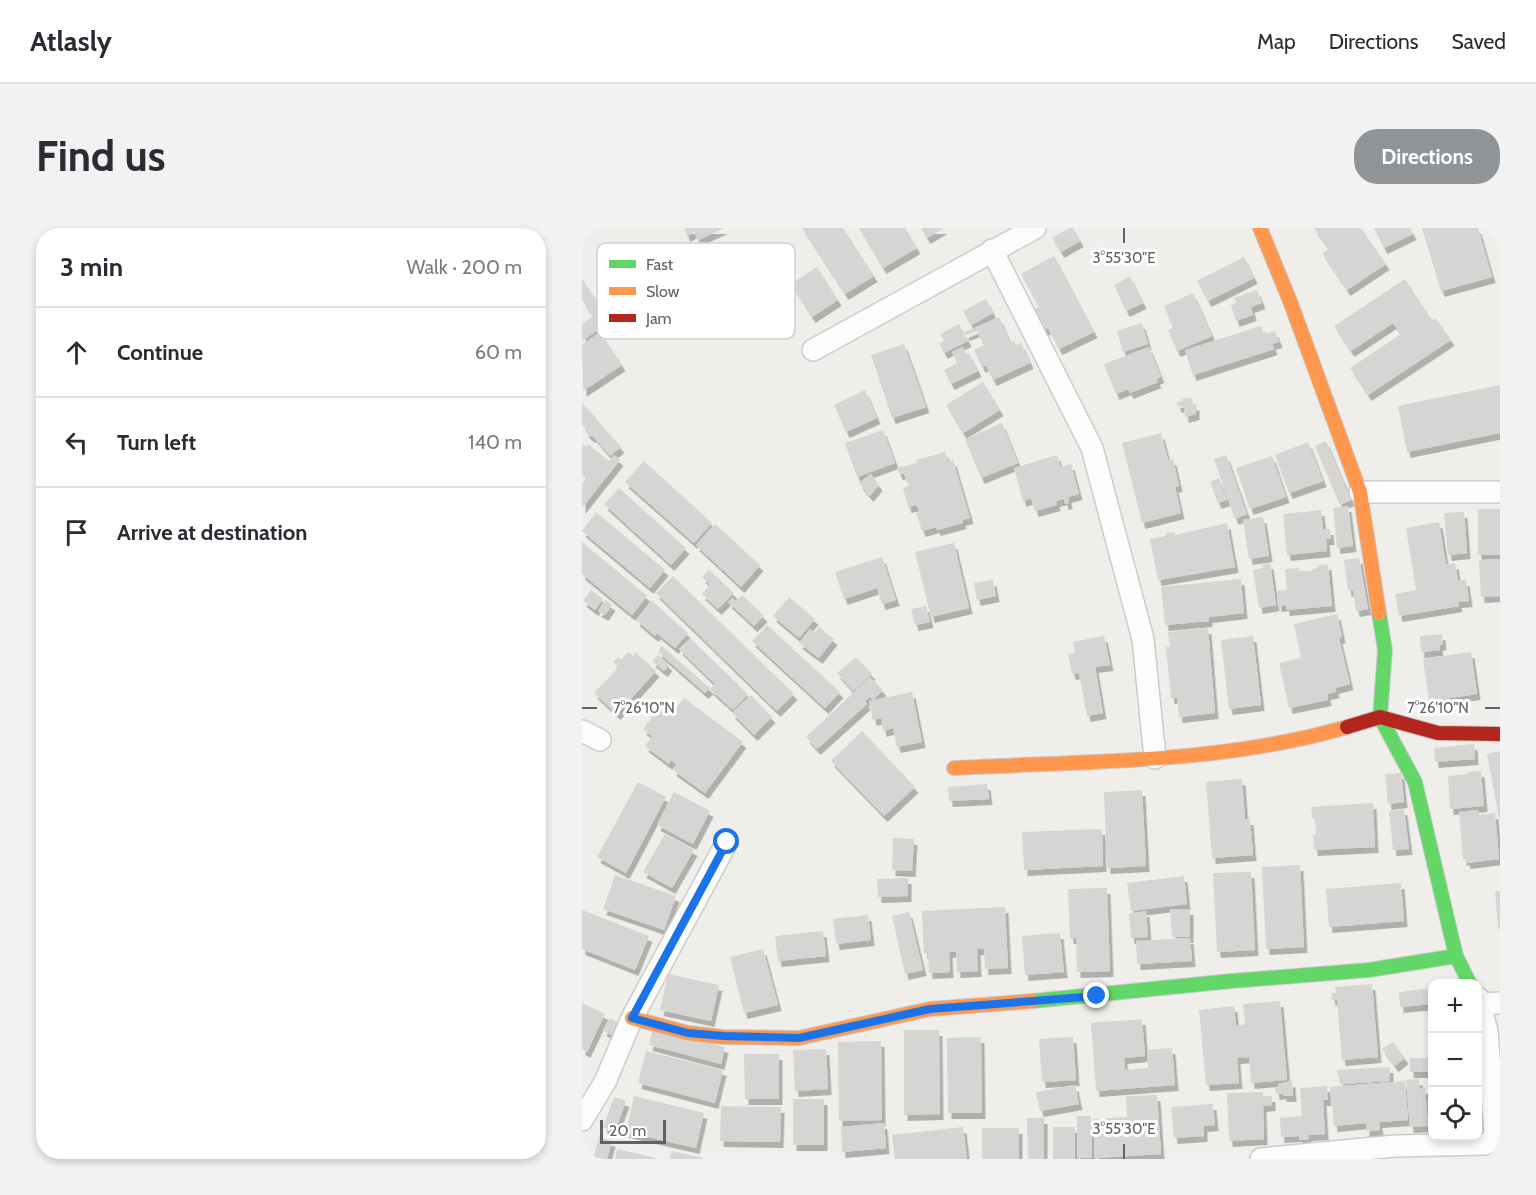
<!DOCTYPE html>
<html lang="en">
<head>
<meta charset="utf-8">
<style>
  :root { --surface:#fff; --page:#f2f2f3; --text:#2b2b33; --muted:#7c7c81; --line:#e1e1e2; --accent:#919496 }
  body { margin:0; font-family:Cabin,sans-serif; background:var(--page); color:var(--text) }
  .controls { position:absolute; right:18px; bottom:18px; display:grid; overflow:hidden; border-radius:12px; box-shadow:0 3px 9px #0003 }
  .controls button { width:54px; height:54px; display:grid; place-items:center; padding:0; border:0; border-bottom:2px solid var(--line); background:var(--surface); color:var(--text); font:30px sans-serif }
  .scale { position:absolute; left:18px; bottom:15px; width:66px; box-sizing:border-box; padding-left:6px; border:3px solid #5f6368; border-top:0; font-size:16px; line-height:21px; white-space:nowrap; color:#5f6368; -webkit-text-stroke:4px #fff; paint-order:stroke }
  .stop { position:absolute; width:18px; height:18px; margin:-14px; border:4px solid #1a73e8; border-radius:50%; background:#fff }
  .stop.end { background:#1a73e8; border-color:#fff; box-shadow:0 2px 6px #0008 }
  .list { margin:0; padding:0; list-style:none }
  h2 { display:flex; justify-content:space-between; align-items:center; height:78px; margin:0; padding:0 24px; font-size:26px }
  h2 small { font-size:20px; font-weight:400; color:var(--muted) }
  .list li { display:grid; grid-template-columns:39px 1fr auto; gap:18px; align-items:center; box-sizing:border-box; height:90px; padding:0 24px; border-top:2px solid var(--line) }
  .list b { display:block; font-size:22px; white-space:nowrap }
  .list em { font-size:20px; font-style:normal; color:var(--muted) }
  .icon { flex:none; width:33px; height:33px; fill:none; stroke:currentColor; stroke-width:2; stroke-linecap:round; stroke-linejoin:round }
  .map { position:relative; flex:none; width:918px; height:931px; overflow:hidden; border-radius:24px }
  header { display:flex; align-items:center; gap:36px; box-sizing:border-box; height:84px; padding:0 30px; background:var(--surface); border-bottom:2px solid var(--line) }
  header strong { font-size:28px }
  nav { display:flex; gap:33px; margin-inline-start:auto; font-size:21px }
  .intro { display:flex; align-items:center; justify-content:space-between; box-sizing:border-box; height:144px; padding:0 36px }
  h1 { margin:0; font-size:42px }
  .button { padding:15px 27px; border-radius:24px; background:var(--accent); color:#fff; font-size:21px; font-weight:700 }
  main { display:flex; gap:36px; padding:0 36px }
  aside { flex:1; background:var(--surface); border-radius:24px; box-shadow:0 3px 9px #0003 }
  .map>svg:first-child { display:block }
</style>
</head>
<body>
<header>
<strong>Atlasly</strong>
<nav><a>Map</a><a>Directions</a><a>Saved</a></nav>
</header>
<div class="intro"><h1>Find us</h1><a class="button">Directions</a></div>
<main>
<aside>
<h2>3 min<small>Walk · 200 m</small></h2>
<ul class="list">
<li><svg class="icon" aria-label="ahead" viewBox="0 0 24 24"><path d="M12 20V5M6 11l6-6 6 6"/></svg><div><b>Continue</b></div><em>60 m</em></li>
<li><svg class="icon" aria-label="left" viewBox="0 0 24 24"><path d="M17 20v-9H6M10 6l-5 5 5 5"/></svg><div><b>Turn left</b></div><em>140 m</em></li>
<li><svg class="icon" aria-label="arrive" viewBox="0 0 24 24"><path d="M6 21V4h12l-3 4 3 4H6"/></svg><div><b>Arrive at destination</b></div></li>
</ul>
</aside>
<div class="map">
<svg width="918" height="931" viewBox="0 0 918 931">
  <defs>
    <filter id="shadow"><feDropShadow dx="3.5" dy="6" stdDeviation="0" flood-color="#0004"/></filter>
  </defs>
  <rect width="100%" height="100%" fill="#efeeea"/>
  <!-- building -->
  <g fill="#d6d5d3" filter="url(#shadow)">
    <path d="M102 0H142L116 12 112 4 105 8Z"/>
    <path d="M220 0H261L292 48 263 66Z"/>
    <path d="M277 0H323L335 20 301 40Z"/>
    <path d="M339 0H362L345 10Z"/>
    <path d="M488 0H491L498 13 479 24 470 10Z"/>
    <path d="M732 0H779L804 36 765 62 740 25 747 21Z"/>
    <path d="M792 0H828L831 6 802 20Z"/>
    <path d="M840 0H896L910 49 859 63Z"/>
    <path d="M472 28 512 104 477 121 466 100 461 103 451 82 457 79 439 46Z"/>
    <path d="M662 29 672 50 626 73 615 53Z"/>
    <path d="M235 39 256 72 230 89 209 56Z"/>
    <path d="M548 48 561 75 544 83 532 57Z"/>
    <path d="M0 51 29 93 0 113V96L11 88 0 72Z"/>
    <path d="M823 51 850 92 854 90 869 112 786 167 768 140 819 106 811 95 769 123 752 98Z"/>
    <path d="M675 62 680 75 669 79 671 87 654 93 649 77 654 75 652 70Z"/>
    <path d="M611 65 630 108 595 123 586 102 591 100 582 78Z"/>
    <path d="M404 71 411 85 389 97 381 83Z"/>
    <path d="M417 89 428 114 432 113 434 117 439 115 448 135 411 152 404 137 400 139 392 122 402 117 395 103 384 107 383 104Z"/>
    <path d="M560 95 566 116 541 124 535 103Z"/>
    <path d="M377 96 386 113 362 125 357 115 362 113 358 106Z"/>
    <path d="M679 98 682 106 693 103 697 114 690 116 692 121 611 147 603 122Z"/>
    <path d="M18 104 40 137 1 163 0 117Z"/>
    <path d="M322 116 344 179 310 190 289 127Z"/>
    <path d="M381 119 384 126 387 125 396 143 369 156 362 142 375 135 370 124Z"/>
    <path d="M567 119 579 149 574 151 576 154 548 165 546 161 534 166 522 136Z"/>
    <path d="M401 154 418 182 381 205 364 177Z"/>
    <path d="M918 157V205L825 224 816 178Z"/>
    <path d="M283 162 295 190 264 204 252 177Z"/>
    <path d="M610 170 611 177 614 176V186L603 189 602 178 596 179 595 174 601 173 600 171Z"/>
    <path d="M0 175 15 191 7 198 15 192 39 219 28 228 11 208 9 209 3 203 4 201 0 197Z"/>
    <path d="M420 195 436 235 399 250 383 211Z"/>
    <path d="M301 202 313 235 275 249 263 215Z"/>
    <path d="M579 205 586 232 591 231 597 258 593 259 599 285 560 295 540 215Z"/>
    <path d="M744 213 769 272 758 277 733 218Z"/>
    <path d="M726 214 741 253 707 265 693 227Z"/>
    <path d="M0 216 4 219 6 216 27 233 32 227 38 232 0 280V256L4 250 0 247Z"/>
    <path d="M363 224 366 234 371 232 388 290 380 292 381 295 355 302 354 299 340 303 334 285 337 284 335 277 326 279 321 260 328 258 327 254 325 255 322 245 317 246 315 240 335 235 334 232Z"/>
    <path d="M475 227 478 239 489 236 497 266 486 269 487 275 483 276 482 271 474 273 475 277 453 283 449 270 441 273 432 240Z"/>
    <path d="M644 227 665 286 653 291 632 231Z"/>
    <path d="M690 228 704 269 668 281 654 240Z"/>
    <path d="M62 233 130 295 112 315 43 254Z"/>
    <path d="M289 246 297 257 288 268 277 255Z"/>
    <path d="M637 250 645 272 636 275 628 254Z"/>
    <path d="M37 260 104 320 89 337 22 276Z"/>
    <path d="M766 278 771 318 755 320 751 280Z"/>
    <rect x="896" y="281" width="22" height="46"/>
    <path d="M739 282 741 301H748L749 311H744L745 323 705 327 701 286Z"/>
    <path d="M14 284 83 342 68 360 0 303Z"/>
    <path d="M882 284 885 325 866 327 862 285Z"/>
    <path d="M681 289 687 328 667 331 661 292Z"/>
    <path d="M857 294 864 337 873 335 876 353 884 352 887 373 876 374 877 378 817 388 813 366 834 362 824 300Z"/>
    <path d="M645 295 653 339 576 352 568 311 584 308V305L593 304V307Z"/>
    <path d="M133 296 178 337 159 359 114 317Z"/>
    <path d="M0 314 65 368 50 387 0 346Z"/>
    <path d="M372 315 387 380 349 389 333 324Z"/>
    <path d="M300 329 314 372 300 376 295 360 262 371 253 344Z"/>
    <path d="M777 330 786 381 774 383 771 362 766 363 762 332Z"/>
    <path d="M918 331V368L899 369 897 332Z"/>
    <path d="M688 335 694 377 677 380 671 342 681 340 680 337Z"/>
    <path d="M746 336 750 378 704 382V377L696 378 695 363 705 362 703 341 717 340V343H730V341L736 340V337Z"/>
    <path d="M127 342 152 365 136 381 120 366 128 357 120 349Z"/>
    <path d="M91 348 212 466 195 483 74 365Z"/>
    <path d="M659 351 662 385 627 389V393L583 397 579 359Z"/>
    <path d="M411 352 414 368 395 372 392 355Z"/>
    <path d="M9 362 21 371 13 382 1 373Z"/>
    <path d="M160 367 182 388 172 398 146 374 150 370 154 373Z"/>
    <path d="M207 369 233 391 217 410 191 388Z"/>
    <path d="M23 372 30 377 23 387 16 383Z"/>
    <path d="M70 373 106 405 93 420 75 405 73 408 54 392Z"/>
    <path d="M344 378 348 394 333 397 329 381Z"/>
    <path d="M755 386 760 409 757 410 768 456 753 460 754 464 745 466 746 472 707 480 697 435 719 430 712 396Z"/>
    <path d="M185 397 258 464 243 480 170 413Z"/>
    <path d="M237 399 252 411 237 430 217 415 228 401 232 405Z"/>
    <path d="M626 400 633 485 597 489 595 470H589L584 419H588L586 404Z"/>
    <path d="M860 406 861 416 857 417 858 422 839 424 838 408Z"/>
    <path d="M522 408 528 437 513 439 521 485 505 488 497 445 490 446 486 426 493 425 491 414Z"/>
    <path d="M671 408 679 477 647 481 639 412Z"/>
    <path d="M108 410 166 466 151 482 128 461 133 456 97 421Z"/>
    <path d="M80 418 128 460 123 465 76 424Z"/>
    <path d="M46 424 51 428 53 424 74 443 35 486 12 465 37 439 31 434 36 429 39 432Z"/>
    <path d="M889 424 895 466 847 473 841 431Z"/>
    <path d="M76 427 87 437 82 443 70 433Z"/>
    <path d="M274 429 290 446 271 463 255 445Z"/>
    <path d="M288 449 301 462 291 472 288 469 283 473 285 476 235 521 224 509Z"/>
    <path d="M330 464 340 514 315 519 311 500 301 503 299 490 291 492 287 473Z"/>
    <path d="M169 467 190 489 172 507 150 485Z"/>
    <path d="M102 470 161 514 123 565 91 542 95 537 89 532 87 536 63 518 70 508 61 501 77 480 85 486 92 477 95 479Z"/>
    <path d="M280 503 333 559 302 588 249 533Z"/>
    <path d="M892 516 893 531 853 534 852 520Z"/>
    <path d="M918 523V590H917L905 526Z"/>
    <path d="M899 543 902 578 868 581 866 548 886 546V544Z"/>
    <path d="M819 545 822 574 806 576 803 546Z"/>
    <path d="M660 551 663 591H668L671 627 630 630 624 554Z"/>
    <path d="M56 554 84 569 44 645 15 629Z"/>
    <path d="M405 556 407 571 367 573 366 559Z"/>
    <path d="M560 562 564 638 525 640 522 564Z"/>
    <path d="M92 564 128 583 111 616 75 597Z"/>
    <path d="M791 575 793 619 732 622 731 607H734L733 590H730L729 579Z"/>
    <path d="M822 581 827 621 811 622 807 583Z"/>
    <path d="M896 582 897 587 913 585 917 631 885 635 884 631 881 632 877 584Z"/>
    <path d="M520 601 521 638 442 642 440 604Z"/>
    <path d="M83 606 112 622 90 660 61 644Z"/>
    <path d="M311 610 332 611 330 643 310 642Z"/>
    <path d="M718 637 722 719 684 721 680 639Z"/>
    <path d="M669 644 673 722 635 724 631 645Z"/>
    <path d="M33 647 94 668 82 702 21 681Z"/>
    <path d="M602 648 605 676 549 683 545 655Z"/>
    <path d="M326 650V668L296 669 295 651Z"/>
    <path d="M819 655 822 693 747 699 744 661Z"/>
    <path d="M525 660 528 743 495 744 494 710H488L486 661Z"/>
    <path d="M913 663H918V701H916Z"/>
    <path d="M423 679 426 740 403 741 402 721H395L396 743 375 744 374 723 367 724 368 744 347 745 346 725H342L340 683Z"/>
    <path d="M588 681H608V709H590Z"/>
    <path d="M0 682 67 708 53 742 0 721Z"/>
    <path d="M564 683 566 709 549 710 547 686Z"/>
    <path d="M327 684 341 742 323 746 310 688Z"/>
    <path d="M286 687 289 712 254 716 251 691Z"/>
    <path d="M241 703 244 728 196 733 193 708Z"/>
    <path d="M478 705 482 744 443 747 440 708Z"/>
    <path d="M608 710 610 733 555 736 554 713Z"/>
    <path d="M181 721 196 777 162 785 148 729Z"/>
    <path d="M86 746 137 757 129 793 78 782Z"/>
    <path d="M790 756 796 829 760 832 755 771 750 772 749 765H754L753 759Z"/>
    <path d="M850 760V776L818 779 817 764Z"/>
    <path d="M698 773 705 852 669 855 667 829 655 830 657 855 624 857 617 782 652 778 654 798 663 796 661 776Z"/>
    <path d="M0 775 23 786 5 824 0 821Z"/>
    <path d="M28 790 43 798 36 811 21 802Z"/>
    <path d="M560 791 563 828 542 830 543 842 566 840 565 822 590 820 593 857 514 863 509 795Z"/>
    <path d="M71 801 143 819 139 836 67 817Z"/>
    <path d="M322 802H357L358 886 322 887Z"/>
    <path d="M399 809 400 885H366L365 810Z"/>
    <path d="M491 809 494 852 460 854 457 811Z"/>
    <path d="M299 813 300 892 257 893 256 814Z"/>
    <path d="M811 814 823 830 813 838 800 821Z"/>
    <path d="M244 821 246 861 213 863 211 822Z"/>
    <path d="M64 823 141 842 133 875 56 855Z"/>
    <path d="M162 826H197V871H163Z"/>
    <rect x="828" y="830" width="18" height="14"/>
    <path d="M808 839V853L758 856 757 848H756L755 842Z"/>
    <path d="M904 847 907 887 896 888V848Z"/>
    <path d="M837 851 838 861 843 860 846 898 828 899 824 852Z"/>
    <path d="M850 851V885H849L846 852Z"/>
    <path d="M710 853 711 868H701V865L694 866 693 860H696V856Z"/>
    <path d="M823 853 826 892 797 894 798 902 784 903V895L752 898 748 859Z"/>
    <path d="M493 857 497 876 458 883 454 864Z"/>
    <path d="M745 858 746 872H741L743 906 726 907 727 911 717 912V908L699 909 698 890 720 888 718 860Z"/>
    <path d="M681 864V868H690V877L681 878 682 911 647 913 645 865Z"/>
    <path d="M575 867 579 926 513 930 511 891 545 889 544 868Z"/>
    <path d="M52 868 122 885 114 920 44 904Z"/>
    <path d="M32 869 44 873 33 903 21 899Z"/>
    <rect x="211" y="871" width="31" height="46"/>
    <path d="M631 876 633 897 622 898V908L592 910 589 879Z"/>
    <path d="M139 878 199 879 198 914 138 913Z"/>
    <path d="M495 888H509L510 930H495Z"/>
    <path d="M445 890H462V931H446Z"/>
    <path d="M302 895 304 920 260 924 259 899Z"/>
    <path d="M381 899 385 931H313L310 907Z"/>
    <rect x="471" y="899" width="22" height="32"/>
    <rect x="400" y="900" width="37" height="31"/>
    <path d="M17 909 30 913 25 931H11Z"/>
    <path d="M35 921 74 930V931H33Z"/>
    <path d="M90 923 121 930 120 931H88Z"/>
  </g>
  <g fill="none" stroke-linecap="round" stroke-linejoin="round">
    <!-- street casing -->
    <g stroke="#cbcccc" stroke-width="24">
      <g id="street">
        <path d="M410 22 510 220 561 411 573 530"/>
        <path d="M231 122 453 0"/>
        <path d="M778 264H918"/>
        <path d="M0 503 18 512"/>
        <path d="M899 776 918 775"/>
        <path d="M0 892 23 854 50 790 145 614"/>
        <path d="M679 931 813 918 904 916 911 912 913 906 905 803 896 770"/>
      </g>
    </g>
    <!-- fast casing -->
    <g stroke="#cacacb" stroke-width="16">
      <g id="fast">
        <path d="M797 385 803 422 798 489 833 554 874 728 888 756"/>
        <path d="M451 773 650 753 787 742 874 728"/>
      </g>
    </g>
    <!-- slow casing -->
    <g stroke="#cacacb" stroke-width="16">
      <g id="slow">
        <path d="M678 0 708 73 778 264 797 385"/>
        <path d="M372 540C503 533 638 536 765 499"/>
        <path d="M50 790 106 805 141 809 217 810 348 781 451 773"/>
      </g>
    </g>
    <!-- jam casing -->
    <g stroke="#cacacb" stroke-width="16">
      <path id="jam" d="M765 499 798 489 856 505 918 506"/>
    </g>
    <!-- street -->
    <use href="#street" stroke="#fdfcfc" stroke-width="21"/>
    <!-- fast -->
    <use href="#fast" stroke="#63d668" stroke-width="14"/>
    <!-- slow -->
    <use href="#slow" stroke="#ff974d" stroke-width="14"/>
    <!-- jam -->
    <use href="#jam" stroke="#b3261e" stroke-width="14"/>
  </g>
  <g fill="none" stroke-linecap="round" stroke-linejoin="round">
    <!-- route -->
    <path stroke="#1a73e8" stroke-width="8" d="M145 614 50 790 106 805 141 808 217 810 348 781 515 768"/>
  </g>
  <!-- ticks -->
  <path fill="none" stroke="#5f6368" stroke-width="2" d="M542 0V15M0 480H15M903 480H918M542 916V931"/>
  <!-- legend -->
  <rect x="15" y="15" width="198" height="96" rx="9" fill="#fff" stroke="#cfd0d2" stroke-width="1.5"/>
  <rect x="27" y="32" width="27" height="8" fill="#63d668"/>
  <rect x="27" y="59" width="27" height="8" fill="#ff974d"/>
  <rect x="27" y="86" width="27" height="8" fill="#b3261e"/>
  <g font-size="16" fill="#5f6368">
    <text x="64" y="42">Fast</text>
    <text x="64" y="69">Slow</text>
    <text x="64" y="96">Jam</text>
  </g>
  <g font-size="15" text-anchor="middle" fill="#5f6368" stroke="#fff" stroke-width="6" stroke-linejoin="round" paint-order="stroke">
    <text x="542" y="35">3°55'30"E</text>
    <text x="62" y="485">7°26'10"N</text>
    <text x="856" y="485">7°26'10"N</text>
    <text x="542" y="906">3°55'30"E</text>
  </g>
</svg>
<div class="controls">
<button>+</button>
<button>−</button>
<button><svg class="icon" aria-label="locate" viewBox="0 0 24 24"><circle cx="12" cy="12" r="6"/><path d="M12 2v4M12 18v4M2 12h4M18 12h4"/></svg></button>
</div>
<div class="scale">20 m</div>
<div class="stop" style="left:145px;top:614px"></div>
<div class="stop end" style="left:515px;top:768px"></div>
</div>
</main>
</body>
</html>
